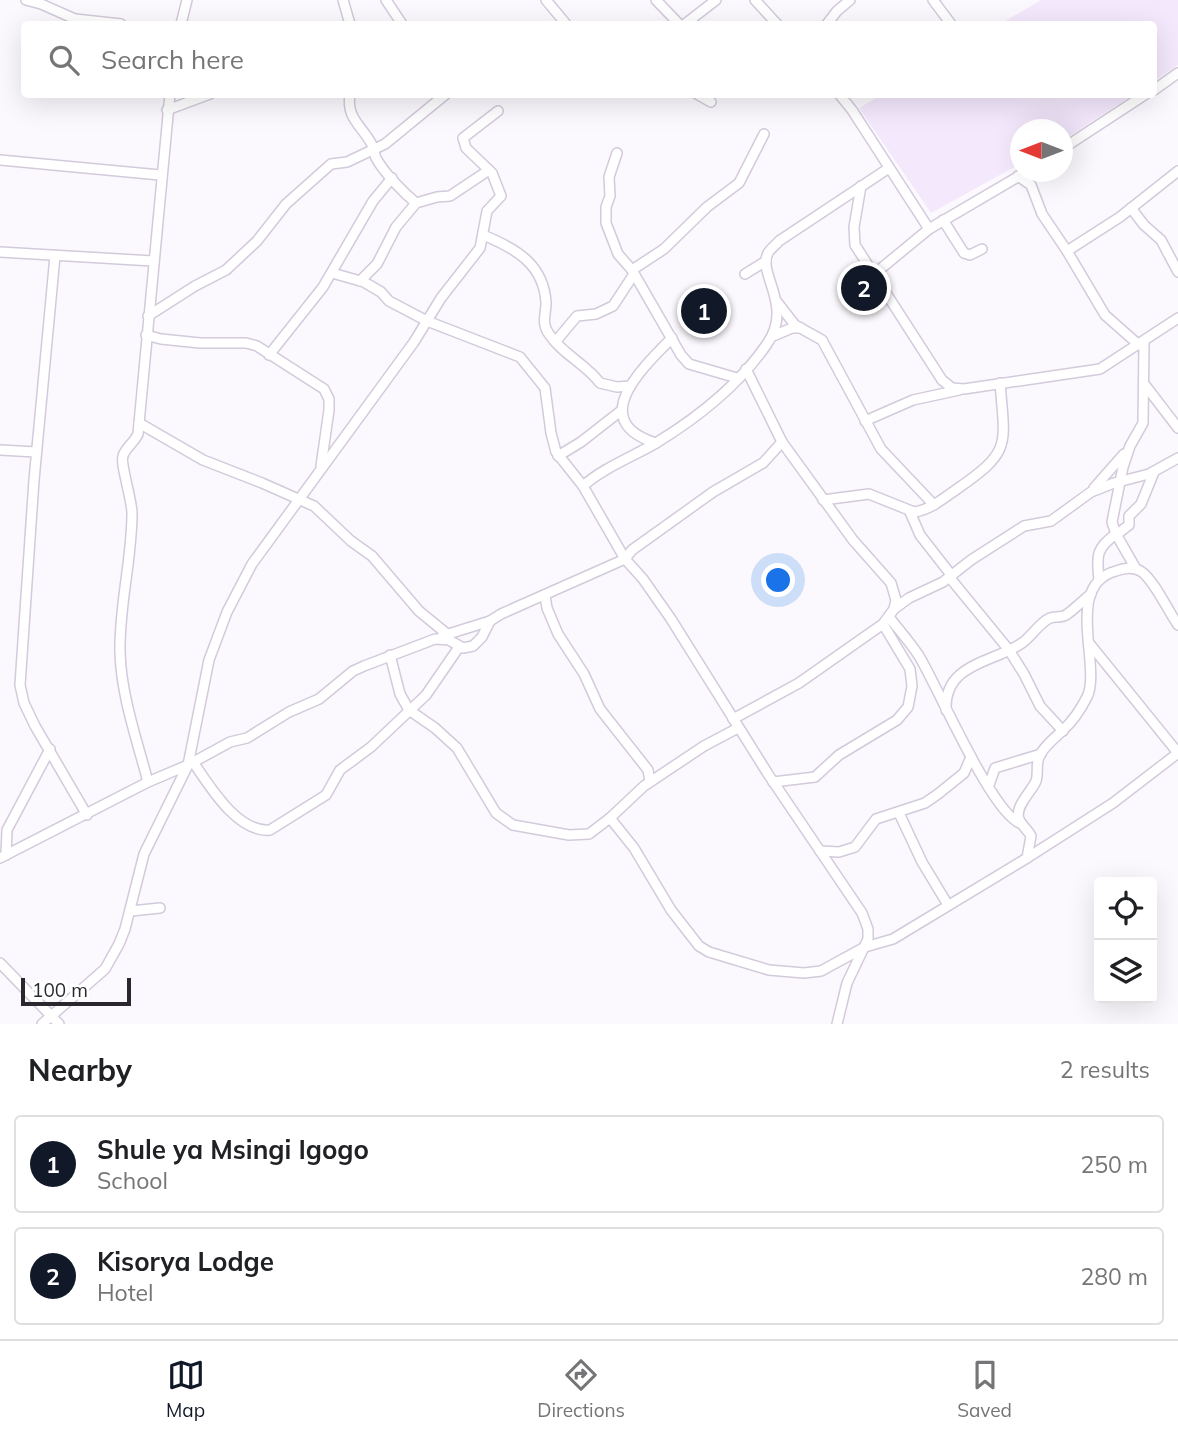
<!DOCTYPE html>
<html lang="en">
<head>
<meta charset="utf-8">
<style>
  :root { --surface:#fff; --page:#f6f6f6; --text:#202124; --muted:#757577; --line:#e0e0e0; --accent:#111827 }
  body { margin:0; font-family:Mulish,sans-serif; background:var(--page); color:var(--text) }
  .controls { position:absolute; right:21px; bottom:21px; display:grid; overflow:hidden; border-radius:7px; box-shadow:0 7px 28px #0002 }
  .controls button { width:63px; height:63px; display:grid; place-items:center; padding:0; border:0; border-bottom:2px solid var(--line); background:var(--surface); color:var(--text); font:35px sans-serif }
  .compass { position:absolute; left:1010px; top:119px; width:63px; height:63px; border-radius:50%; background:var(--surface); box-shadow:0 7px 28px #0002; rotate:270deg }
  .scale { position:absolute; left:21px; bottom:18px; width:110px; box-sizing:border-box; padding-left:7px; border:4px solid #2b272e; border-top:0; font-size:19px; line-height:24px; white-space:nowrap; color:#2b272e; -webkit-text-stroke:5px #fff; paint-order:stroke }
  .you { position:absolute; left:779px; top:581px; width:24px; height:24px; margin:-18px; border:5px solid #fff; border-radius:50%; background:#1a73e8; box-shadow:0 0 0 10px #1a73e833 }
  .badge { display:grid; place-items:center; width:46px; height:46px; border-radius:50%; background:var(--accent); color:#fff; font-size:23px; font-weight:700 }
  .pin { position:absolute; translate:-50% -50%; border:4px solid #fff; box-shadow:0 2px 7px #0006 }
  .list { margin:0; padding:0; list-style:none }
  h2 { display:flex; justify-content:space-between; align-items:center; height:91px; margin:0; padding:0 28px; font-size:30px }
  h2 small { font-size:23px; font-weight:400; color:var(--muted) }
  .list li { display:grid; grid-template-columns:46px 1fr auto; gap:21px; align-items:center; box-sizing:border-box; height:98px; margin:0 14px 14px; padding:0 14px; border:2px solid var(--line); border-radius:7px }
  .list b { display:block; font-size:26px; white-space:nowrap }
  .list p { margin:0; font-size:23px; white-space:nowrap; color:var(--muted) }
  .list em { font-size:23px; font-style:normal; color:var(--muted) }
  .icon { flex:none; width:38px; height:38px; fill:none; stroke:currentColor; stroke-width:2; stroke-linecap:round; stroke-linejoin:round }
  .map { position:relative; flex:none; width:1178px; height:1024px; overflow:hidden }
  .search { position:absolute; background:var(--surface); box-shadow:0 7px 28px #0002; left:21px; right:21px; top:21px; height:77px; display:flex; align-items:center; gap:18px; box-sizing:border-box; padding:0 24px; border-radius:7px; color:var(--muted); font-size:26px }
  .sheet { height:315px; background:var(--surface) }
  nav { display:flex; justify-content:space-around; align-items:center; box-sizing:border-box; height:98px; border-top:2px solid var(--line); background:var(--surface); font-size:19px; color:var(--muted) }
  nav a { display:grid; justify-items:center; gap:4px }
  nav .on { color:var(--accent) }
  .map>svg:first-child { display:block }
</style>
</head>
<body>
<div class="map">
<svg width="1178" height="1024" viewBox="0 0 1178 1024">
  <rect width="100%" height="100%" fill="#fbf9fd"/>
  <!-- built -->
  <g fill="#f4e8fc">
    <path d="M1041 0H1178V65L1154 81V24H1000Z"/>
    <path d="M881 95V94L1133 95 1063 140 1062 130H1020V164L931 213 859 108Z"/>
  </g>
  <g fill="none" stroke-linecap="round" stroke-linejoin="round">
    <!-- street casing -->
    <g stroke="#d3cadb" stroke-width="12">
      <g id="street">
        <path d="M26 0 41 4 75 19 121 24"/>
        <path d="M343 0 350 24"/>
        <path d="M386 0 402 24"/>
        <path d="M546 0 566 24"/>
        <path d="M656 0 679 24"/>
        <path d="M755 0 777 24"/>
        <path d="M933 0 951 24"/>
        <path d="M181 24 187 0"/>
        <path d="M685 24 716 0"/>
        <path d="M827 24 837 11 850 0"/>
        <path d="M1154 90 1178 73"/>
        <path d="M350 94C346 118 361 125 371 143 374 148 374 154 376 158 384 173 404 193 416 203"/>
        <path d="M697 94 711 102"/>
        <path d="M839 94 852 110 929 229"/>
        <path d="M167 110 210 94"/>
        <path d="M1062 149 1146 94"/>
        <path d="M617 153 609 177 610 196 606 207V223L618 254 632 270 681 355 689 364 737 378"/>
        <path d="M0 160 160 175"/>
        <path d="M1018 176 1031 185 1042 214 1067 251 1105 315 1139 345"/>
        <path d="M861 186 854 227 855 245 942 380 952 388 964 389 1100 369 1178 318"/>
        <path d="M1131 208 1144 225 1161 240 1178 272"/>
        <path d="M943 220 964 253 970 255 982 249"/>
        <path d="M483 235C515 248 544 264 546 303 546 315 541 323 549 334 562 354 586 364 600 383L617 387 630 386"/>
        <path d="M1067 251 1120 217 1178 171"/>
        <path d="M0 252 153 261"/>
        <path d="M55 256 34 480 20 685 24 703 35 726 87 815"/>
        <path d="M632 270 664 249 707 207 739 183 764 134"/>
        <path d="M332 273 364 282 381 292 389 301 427 321 520 357 545 388 551 433 556 452 583 486"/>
        <path d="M745 274 766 261"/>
        <path d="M873 275 929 229 1026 172"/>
        <path d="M360 281 377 264 396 227 416 203 437 197 450 196 489 170"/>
        <path d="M777 302 795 325 822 340 881 449 934 505"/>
        <path d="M148 316 195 286 226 270 257 241 286 204 331 164 347 162 385 144 446 94"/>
        <path d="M146 335 161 339 200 343H246L257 346 324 389 329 399V410L321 466"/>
        <path d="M773 336 792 328H801"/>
        <path d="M556 341 577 316 596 314 613 306 634 274"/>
        <path d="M269 355 323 287 373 201 392 178"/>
        <path d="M1145 385 1178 428"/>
        <path d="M865 421 913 400 959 390"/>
        <path d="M139 423 203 460 262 483 314 506 351 541 372 556 419 611 447 634"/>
        <path d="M782 442 763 463 713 492 632 550 625 559 583 486C603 468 632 457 656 443 697 418 739 385 767 344 794 305 757 274 768 253 771 248 776 245 779 241L889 168"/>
        <path d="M656 443C586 421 642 368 672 338"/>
        <path d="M0 450 36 452"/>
        <path d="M558 456 581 442 622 410"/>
        <path d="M1094 488 1124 454"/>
        <path d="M823 500 869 494 914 512C930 510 944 498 957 489 1012 451 1005 446 1000 383"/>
        <path d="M910 512 920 535 952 576"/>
        <path d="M1116 535 1129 525V516L1141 504 1154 472"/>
        <path d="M1136 569 1116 534 1112 522 1123 467 1130 446 1143 423 1144 342"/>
        <path d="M950 578 1009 650 1024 674 1040 706 1063 731"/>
        <path d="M1099 580C1097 556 1095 549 1116 534"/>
        <path d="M545 596 547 608 558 634 584 674 600 709 648 770 650 782"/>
        <path d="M894 609 909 598 943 582 971 560 1024 526 1051 521 1091 492 1114 483 1149 474 1178 458"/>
        <path d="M889 617C899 630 910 642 919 656 937 685 993 817 1022 824"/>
        <path d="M442 636 490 621"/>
        <path d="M1089 643 1178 753"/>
        <path d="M390 655 400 694 409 710 435 728 457 748 496 813 513 825 569 835 589 834 610 818 644 786 704 746 738 728"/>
        <path d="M946 710C944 663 993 663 1022 643 1031 637 1040 622 1050 618 1055 616 1061 618 1066 615 1075 609 1083 600 1091 594"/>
        <path d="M733 719 799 683 883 624 894 609 896 600 891 583 853 540 782 442 746 369"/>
        <path d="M193 762C209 785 237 833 270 830L326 795 340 770 371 747 426 695 459 647"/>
        <path d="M148 782C137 740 121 695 120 652 119 605 132 560 132 513 132 500 120 463 123 456 125 448 134 443 138 434L170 94"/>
        <path d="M773 782 815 777 839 755 897 720 908 707 912 686 910 669 883 624"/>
        <path d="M989 785 995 768 1041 754"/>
        <path d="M899 813 922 862 948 905"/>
        <path d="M610 818 634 848 671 910 699 946 709 952 769 970 804 973 821 971 865 947 893 939 1027 858 1113 803 1178 753"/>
        <path d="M820 851 839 852 855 847 876 819 925 803 938 794 964 773 971 757"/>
        <path d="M6 855 7 830 50 749"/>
        <path d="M0 858 148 782 188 765 230 742 247 738 289 712 319 699 353 671 364 666 435 639 449 640 463 648 473 646 482 637 490 621 501 614 625 559 643 579 671 619 768 774 862 913 868 929V939L847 983 837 1024"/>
        <path d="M1027 858 1031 836C1028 830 1021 825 1019 819 1014 807 1032 791 1036 781 1039 772 1035 763 1040 755 1045 745 1054 739 1062 731 1072 722 1081 709 1087 697 1102 667 1063 585 1116 571 1124 568 1134 566 1142 572 1155 582 1168 611 1178 625"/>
        <path d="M131 911 160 908"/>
        <path d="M0 963 59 1024"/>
        <path d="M42 1024 105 969 119 944 125 929 144 854 188 765 209 660 227 612 252 564 414 342 441 298 480 248 487 211 501 196 492 173 466 148 463 138 498 111"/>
      </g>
    </g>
    <!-- street -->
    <use href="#street" stroke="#fff" stroke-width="9"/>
  </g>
</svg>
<div class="controls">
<button><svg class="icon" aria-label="locate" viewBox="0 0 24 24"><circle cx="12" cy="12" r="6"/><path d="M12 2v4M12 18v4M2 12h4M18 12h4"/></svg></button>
<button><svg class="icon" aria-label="layers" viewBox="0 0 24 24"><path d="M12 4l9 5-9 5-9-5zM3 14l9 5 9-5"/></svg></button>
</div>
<svg class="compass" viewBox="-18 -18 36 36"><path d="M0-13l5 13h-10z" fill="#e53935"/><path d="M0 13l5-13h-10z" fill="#757577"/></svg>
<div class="scale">100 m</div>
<div class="you"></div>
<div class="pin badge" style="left:704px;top:311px">1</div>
<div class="pin badge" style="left:864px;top:288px">2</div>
<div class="search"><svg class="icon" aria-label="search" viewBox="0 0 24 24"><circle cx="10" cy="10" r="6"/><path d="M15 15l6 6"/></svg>Search here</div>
</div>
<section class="sheet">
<h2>Nearby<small>2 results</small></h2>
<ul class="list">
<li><span class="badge">1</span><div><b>Shule ya Msingi Igogo</b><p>School</p></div><em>250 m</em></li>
<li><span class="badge">2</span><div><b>Kisorya Lodge</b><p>Hotel</p></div><em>280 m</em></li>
</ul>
</section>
<nav>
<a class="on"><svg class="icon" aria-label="map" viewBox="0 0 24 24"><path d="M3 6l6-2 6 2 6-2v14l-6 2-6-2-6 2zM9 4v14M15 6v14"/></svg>Map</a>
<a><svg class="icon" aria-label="directions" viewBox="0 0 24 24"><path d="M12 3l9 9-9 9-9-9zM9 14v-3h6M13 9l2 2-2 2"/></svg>Directions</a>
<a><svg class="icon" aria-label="saved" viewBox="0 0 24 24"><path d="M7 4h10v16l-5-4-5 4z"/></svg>Saved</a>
</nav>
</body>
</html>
